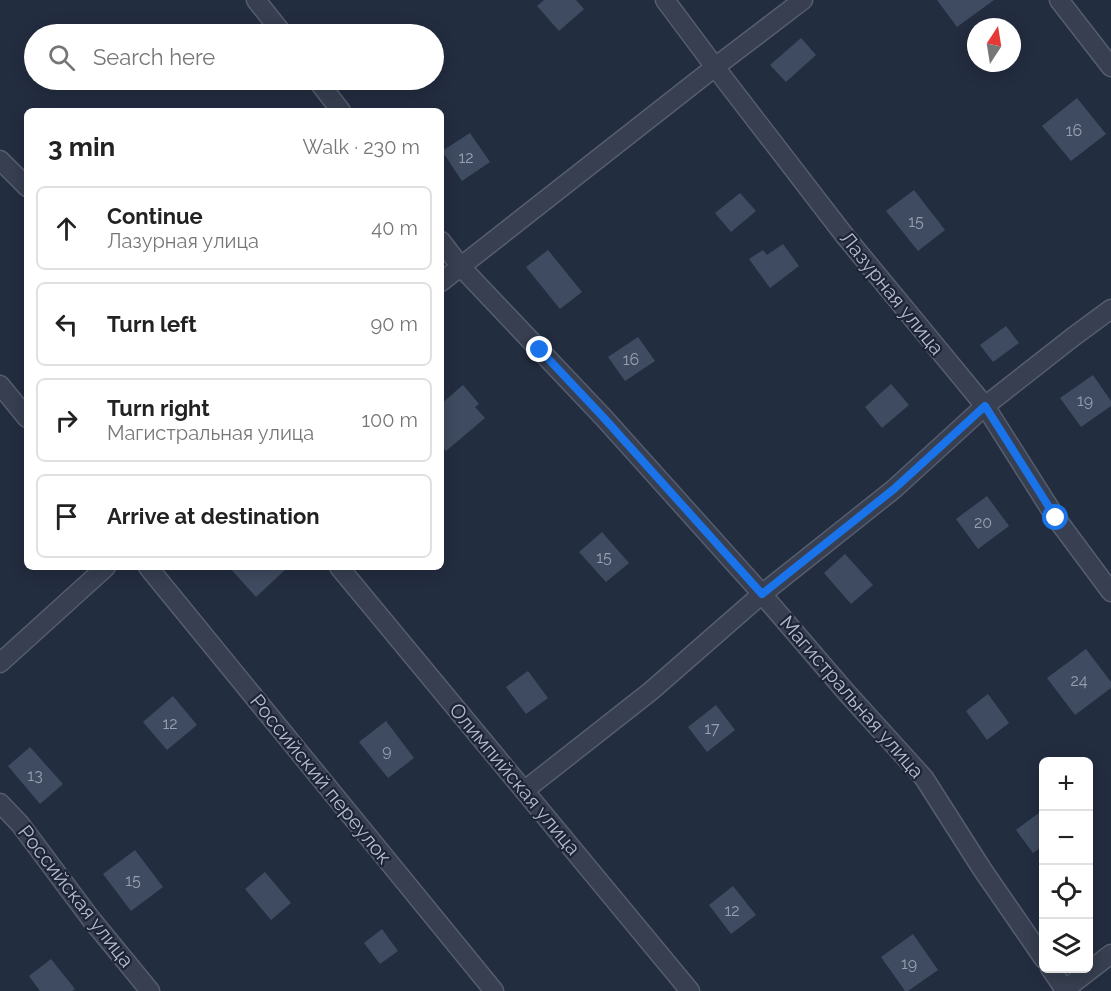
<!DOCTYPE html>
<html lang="en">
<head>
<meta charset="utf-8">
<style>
  :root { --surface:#fff; --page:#f6f6f6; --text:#222; --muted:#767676; --line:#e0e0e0 }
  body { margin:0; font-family:Raleway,sans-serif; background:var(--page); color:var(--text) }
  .controls { position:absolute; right:18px; bottom:18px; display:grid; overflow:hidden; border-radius:9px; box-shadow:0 3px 15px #0003 }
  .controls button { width:54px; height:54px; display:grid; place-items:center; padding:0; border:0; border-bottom:2px solid var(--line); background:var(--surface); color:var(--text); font:30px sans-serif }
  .compass { position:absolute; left:967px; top:18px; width:54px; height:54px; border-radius:50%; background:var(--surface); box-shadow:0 3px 15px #0003; rotate:12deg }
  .stop { position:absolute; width:18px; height:18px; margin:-14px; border:4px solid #1a73e8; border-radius:50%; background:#fff }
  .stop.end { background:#1a73e8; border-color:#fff; box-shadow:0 2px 6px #0008 }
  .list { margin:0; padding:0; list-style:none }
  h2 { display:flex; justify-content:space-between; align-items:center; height:78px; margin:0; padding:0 24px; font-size:26px }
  h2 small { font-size:20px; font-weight:400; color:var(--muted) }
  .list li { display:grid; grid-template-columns:39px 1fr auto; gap:18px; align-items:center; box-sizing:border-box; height:84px; margin:0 12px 12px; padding:0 12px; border:2px solid var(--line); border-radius:9px }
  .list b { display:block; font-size:22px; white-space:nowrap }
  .list p { margin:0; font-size:20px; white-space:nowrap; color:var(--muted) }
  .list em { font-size:20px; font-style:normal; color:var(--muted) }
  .icon { flex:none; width:33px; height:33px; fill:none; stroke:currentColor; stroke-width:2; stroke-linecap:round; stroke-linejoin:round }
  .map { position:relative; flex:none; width:1111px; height:991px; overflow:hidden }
  .search { position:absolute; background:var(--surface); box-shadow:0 3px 15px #0003; left:24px; top:24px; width:420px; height:66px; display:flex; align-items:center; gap:15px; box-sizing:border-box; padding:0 21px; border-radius:33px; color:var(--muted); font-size:22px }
  .panel { position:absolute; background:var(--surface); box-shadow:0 3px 15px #0003; left:24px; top:108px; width:420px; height:462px; border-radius:9px }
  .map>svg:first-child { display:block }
</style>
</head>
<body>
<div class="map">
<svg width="1111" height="991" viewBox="0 0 1111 991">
  <rect width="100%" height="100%" fill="#232d40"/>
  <!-- building -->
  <g fill="#3f4b60">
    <path d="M544 0H576L584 9 559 31 537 6Z"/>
    <path d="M937 0H994L957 27Z"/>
    <path d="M801 38 816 55 786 82 770 65Z"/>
    <path d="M1077 98 1106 134 1071 161 1042 126Z"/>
    <path d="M470 133 490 162 462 181 442 151Z"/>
    <path d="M914 190 945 230 918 251 886 211Z"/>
    <path d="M740 193 756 211 731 232 715 213Z"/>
    <path d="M783 244 799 266 770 288 749 259 763 250 767 255Z"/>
    <path d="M548 250 582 292 560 309 526 267Z"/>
    <path d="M1006 326 1019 343 993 362 980 345Z"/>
    <path d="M638 337 655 361 625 381 608 357Z"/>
    <path d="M1093 375 1111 401V406L1081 427 1060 398Z"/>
    <path d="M891 384 909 405 882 428 865 407Z"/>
    <path d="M463 385 479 404 475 407 485 418 446 451 441 445V404Z"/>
    <path d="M987 496 1009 526 978 549 956 519Z"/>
    <path d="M602 532 629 563 606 582 579 552Z"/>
    <path d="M845 554 873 585 851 604 824 573Z"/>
    <path d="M229 567H284L286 569 256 597Z"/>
    <path d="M1086 649 1111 682V688L1075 715 1047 678Z"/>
    <path d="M528 671 548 698 526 714 506 687Z"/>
    <path d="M988 694 1009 723 987 740 966 711Z"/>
    <path d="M173 696 197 725 167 750 143 722Z"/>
    <path d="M716 705 735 730 707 752 688 727Z"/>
    <path d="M386 721 414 758 388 778 359 742Z"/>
    <path d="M30 747 63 784 40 804 8 766Z"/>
    <path d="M1044 809V845L1033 853 1016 830Z"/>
    <path d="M135 850 163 887 131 911 103 874Z"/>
    <path d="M265 872 291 903 271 920 245 889Z"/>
    <path d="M733 886 756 915 731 934 709 905Z"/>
    <path d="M382 929 398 951 380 964 364 943Z"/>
    <path d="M913 934 938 970 908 991H905L881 957Z"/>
    <path d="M51 959 75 989 72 991H40L29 976Z"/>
  </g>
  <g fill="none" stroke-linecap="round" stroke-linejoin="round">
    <!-- minor casing -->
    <g stroke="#555d6e" stroke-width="21">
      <g id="minor">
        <path d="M256 0 283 34"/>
        <path d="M665 0 715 67 845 236 985 406 1056 518 1111 592"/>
        <path d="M1059 0 1111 67"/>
        <path d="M317 80 341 111"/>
        <path d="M0 160 27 187"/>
        <path d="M441 241 461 267 604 418 762 594 846 692 924 778 982 869 1044 959"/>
        <path d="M441 282 715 67 803 0"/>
        <path d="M0 385 27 418"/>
        <path d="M148 567 494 991"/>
        <path d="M339 567 690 991"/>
        <path d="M0 663 106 567"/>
        <path d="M525 790 651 691 762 594 894 489 985 406 1073 337 1111 309"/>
        <path d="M0 803 20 824 91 919 150 991"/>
        <path d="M1050 968 1065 990"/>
        <path d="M1063 991 1111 954"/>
      </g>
    </g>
    <!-- minor -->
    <use href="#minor" stroke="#373f50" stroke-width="18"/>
  </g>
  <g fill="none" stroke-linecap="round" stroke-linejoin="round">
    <!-- route -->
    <path stroke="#1a73e8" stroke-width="8" d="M540 350 604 418 762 594 894 489 985 406 1056 518"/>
  </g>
  <g text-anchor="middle" stroke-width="4.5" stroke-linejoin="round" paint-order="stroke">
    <!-- number labels -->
    <g font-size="16" fill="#979fb0">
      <text x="1074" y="136">16</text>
      <text x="466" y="163">12</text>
      <text x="916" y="227">15</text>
      <text x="631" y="365">16</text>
      <text x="1085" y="406">19</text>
      <text x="983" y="528">20</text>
      <text x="604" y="563">15</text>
      <text x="1079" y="686">24</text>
      <text x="170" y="729">12</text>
      <text x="712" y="734">17</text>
      <text x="387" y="756">9</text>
      <text x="35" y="781">13</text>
      <text x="133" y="886">15</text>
      <text x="732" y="916">12</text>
      <text x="909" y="969">19</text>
    </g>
    <!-- street labels -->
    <g font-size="20" fill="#b4bbcb" stroke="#1c2435">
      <text transform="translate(892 293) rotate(51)" y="7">Лазурная улица</text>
      <text transform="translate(852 697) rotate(49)" y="7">Магистральная улица</text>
      <text transform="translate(321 779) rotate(51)" y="7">Российский переулок</text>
      <text transform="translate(515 779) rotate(50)" y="7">Олимпийская улица</text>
      <text transform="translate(76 896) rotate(52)" y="7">Российская улица</text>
    </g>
  </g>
</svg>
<div class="controls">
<button>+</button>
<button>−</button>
<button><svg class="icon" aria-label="locate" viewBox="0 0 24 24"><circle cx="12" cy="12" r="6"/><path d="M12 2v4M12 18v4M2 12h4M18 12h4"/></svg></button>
<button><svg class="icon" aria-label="layers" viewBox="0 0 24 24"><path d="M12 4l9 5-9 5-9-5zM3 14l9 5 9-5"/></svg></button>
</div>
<svg class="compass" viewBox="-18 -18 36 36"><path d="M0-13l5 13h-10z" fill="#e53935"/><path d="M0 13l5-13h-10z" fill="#767676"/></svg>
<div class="stop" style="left:1056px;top:518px"></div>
<div class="stop end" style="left:540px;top:350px"></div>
<div class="search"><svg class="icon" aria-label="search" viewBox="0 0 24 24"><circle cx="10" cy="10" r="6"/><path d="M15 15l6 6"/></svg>Search here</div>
<section class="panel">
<h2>3 min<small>Walk · 230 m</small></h2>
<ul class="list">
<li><svg class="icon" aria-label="ahead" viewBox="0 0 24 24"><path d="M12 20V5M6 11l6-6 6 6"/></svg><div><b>Continue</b><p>Лазурная улица</p></div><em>40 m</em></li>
<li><svg class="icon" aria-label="left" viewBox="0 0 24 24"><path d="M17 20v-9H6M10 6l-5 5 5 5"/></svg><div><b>Turn left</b></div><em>90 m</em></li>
<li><svg class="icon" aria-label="right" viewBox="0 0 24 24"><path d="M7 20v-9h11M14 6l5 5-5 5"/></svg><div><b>Turn right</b><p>Магистральная улица</p></div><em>100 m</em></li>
<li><svg class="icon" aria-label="arrive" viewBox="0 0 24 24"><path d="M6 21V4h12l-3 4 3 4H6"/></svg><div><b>Arrive at destination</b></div></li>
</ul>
</section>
</div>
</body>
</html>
